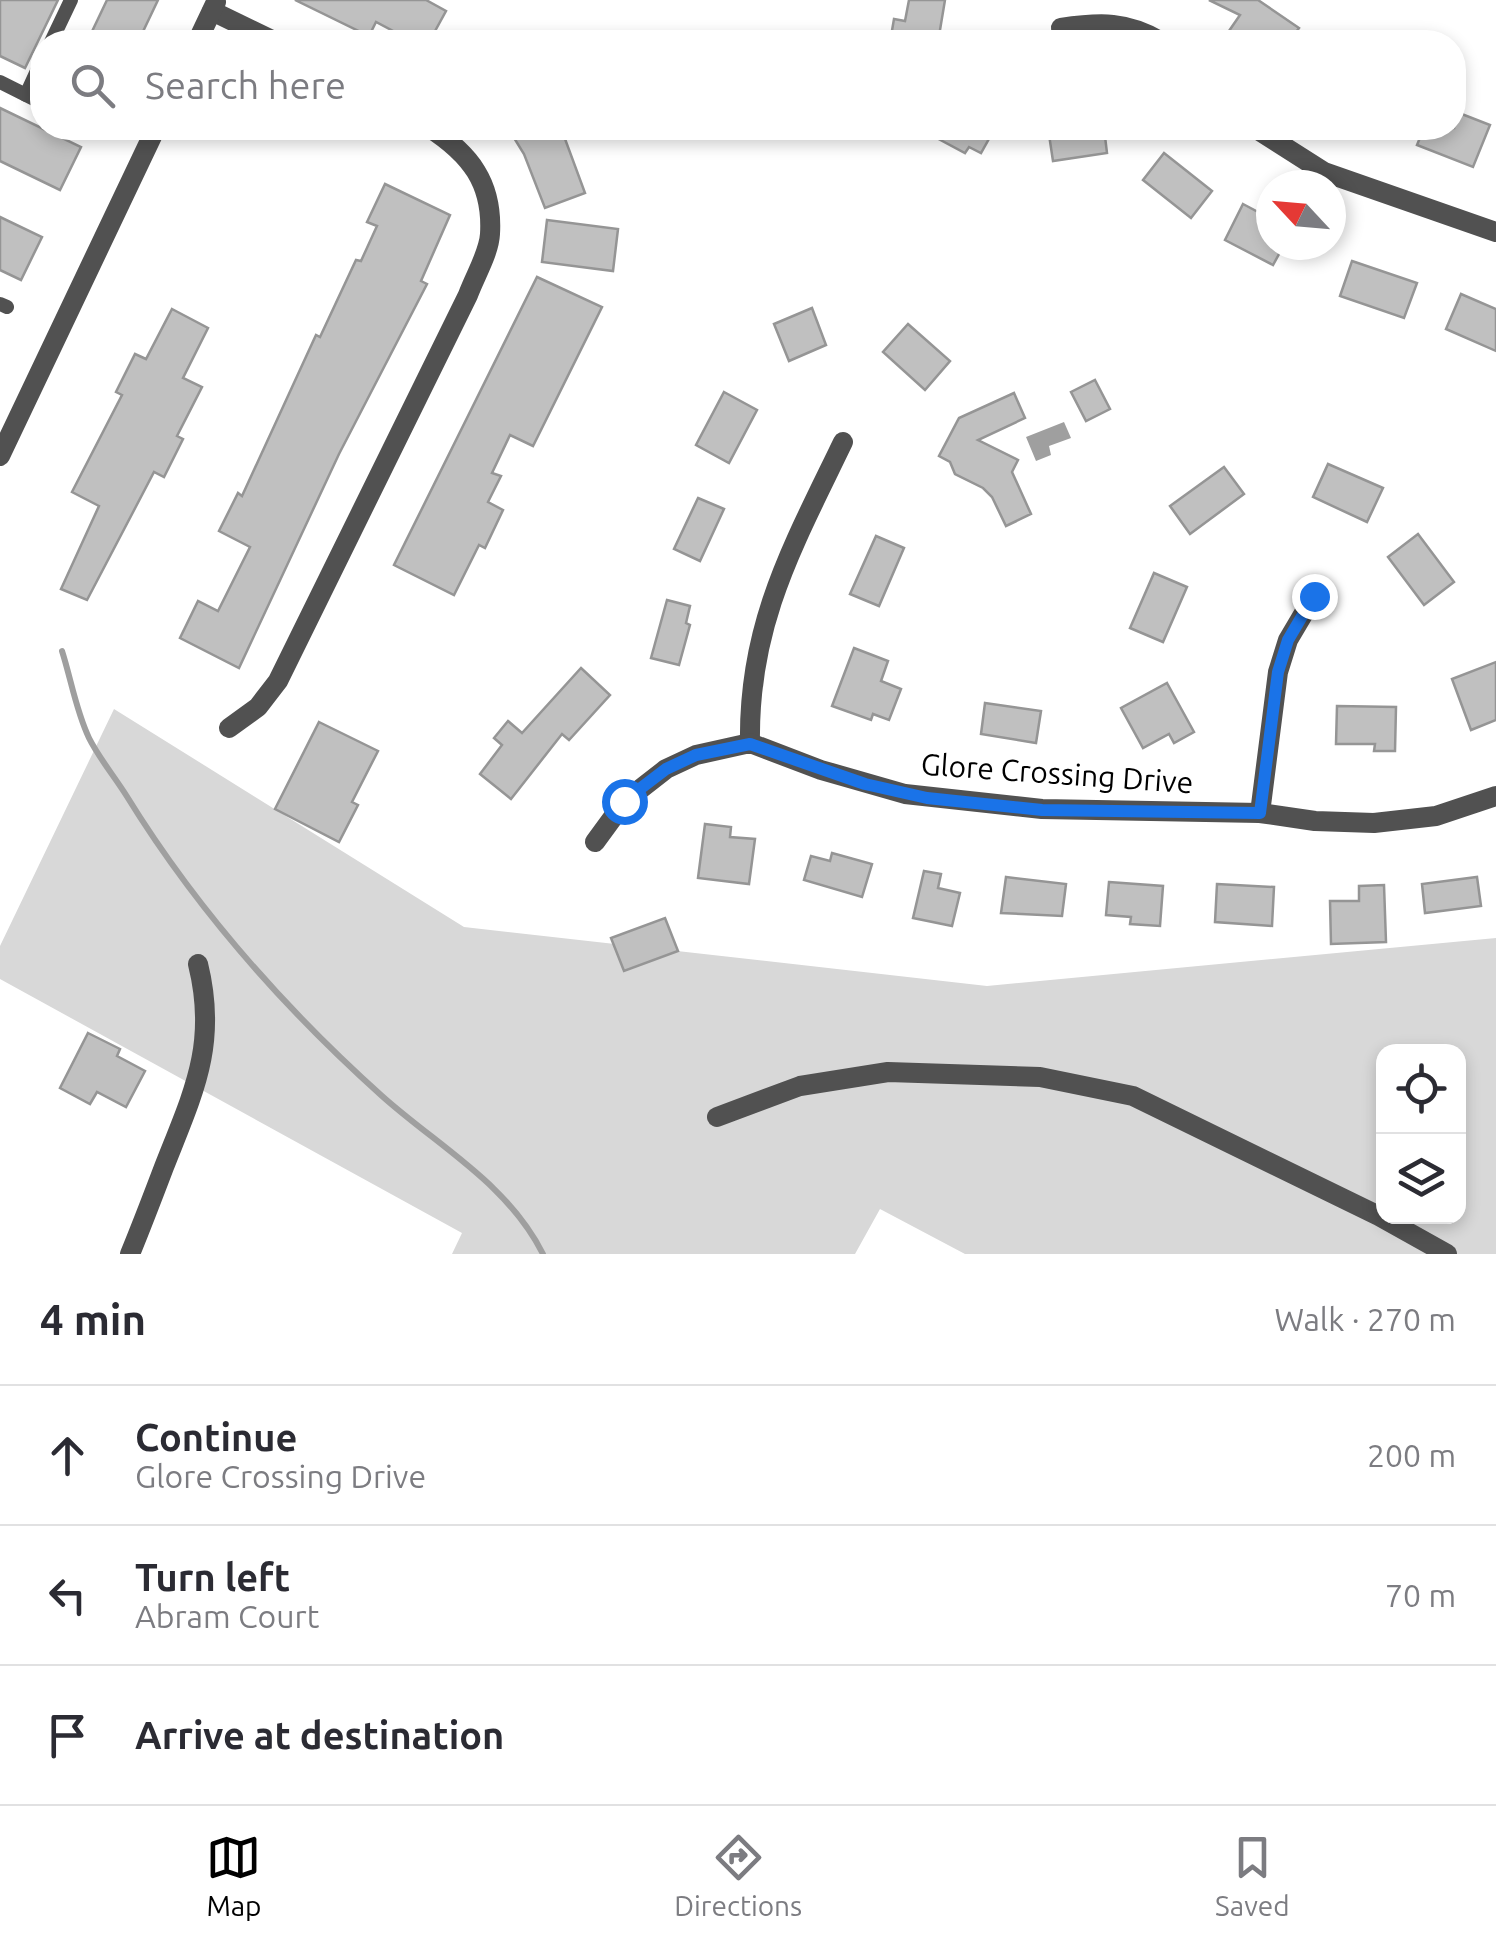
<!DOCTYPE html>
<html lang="en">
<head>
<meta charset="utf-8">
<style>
  :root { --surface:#fff; --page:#f7f7f7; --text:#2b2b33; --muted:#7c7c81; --line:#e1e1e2; --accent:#000 }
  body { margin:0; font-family:Ubuntu,sans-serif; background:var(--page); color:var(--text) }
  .controls { position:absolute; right:30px; bottom:30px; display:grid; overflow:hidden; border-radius:20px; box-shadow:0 5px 15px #0003 }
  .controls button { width:90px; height:90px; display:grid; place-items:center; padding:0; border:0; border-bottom:2px solid var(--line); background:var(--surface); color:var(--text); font:50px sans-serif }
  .compass { position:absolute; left:1256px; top:170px; width:90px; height:90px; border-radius:50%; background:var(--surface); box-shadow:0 5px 15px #0003; rotate:296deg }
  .stop { position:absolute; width:30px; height:30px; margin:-22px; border:8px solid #1a73e8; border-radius:50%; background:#fff }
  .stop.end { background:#1a73e8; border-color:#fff; box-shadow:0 2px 10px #0008 }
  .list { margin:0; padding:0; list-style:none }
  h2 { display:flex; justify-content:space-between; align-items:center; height:130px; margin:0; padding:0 40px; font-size:42px }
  h2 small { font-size:32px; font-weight:400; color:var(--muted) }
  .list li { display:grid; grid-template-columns:65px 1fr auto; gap:30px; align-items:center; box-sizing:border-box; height:140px; padding:0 40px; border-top:2px solid var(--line) }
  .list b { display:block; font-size:38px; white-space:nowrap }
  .list p { margin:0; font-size:32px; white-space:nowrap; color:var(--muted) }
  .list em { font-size:32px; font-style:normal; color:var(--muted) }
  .icon { flex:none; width:55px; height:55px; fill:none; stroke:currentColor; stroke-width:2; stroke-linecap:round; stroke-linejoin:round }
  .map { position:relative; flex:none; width:1496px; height:1254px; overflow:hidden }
  .search { position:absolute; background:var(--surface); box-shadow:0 5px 15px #0003; left:30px; right:30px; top:30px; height:110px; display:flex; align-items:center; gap:25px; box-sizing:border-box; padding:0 35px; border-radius:40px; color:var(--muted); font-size:38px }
  .sheet { height:550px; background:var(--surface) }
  nav { display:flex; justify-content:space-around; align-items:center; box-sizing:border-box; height:140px; border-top:2px solid var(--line); background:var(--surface); font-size:28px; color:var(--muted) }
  nav a { display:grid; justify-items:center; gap:5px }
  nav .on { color:var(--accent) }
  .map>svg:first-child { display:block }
</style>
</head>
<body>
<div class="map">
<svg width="1496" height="1254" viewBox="0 0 1496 1254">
  <rect width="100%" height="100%" fill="#fff"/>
  <!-- green -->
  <path fill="#d8d8d8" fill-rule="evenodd" d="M114 709 464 927 987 986 1496 938V1254H965L880 1209 855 1254H452L462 1233 0 979V946ZM1384 1052H1458V1216H1384Z"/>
  <!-- water -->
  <path fill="#9f9f9f" d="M1064 422 1071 438 1049 446 1051 455 1036 461 1026 437Z"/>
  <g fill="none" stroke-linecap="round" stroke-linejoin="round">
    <!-- stream -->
    <path stroke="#9f9f9f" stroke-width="6" d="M62 651C71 679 76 711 89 738 99 758 114 776 126 795 195 907 284 1008 382 1096 439 1147 507 1183 543 1254"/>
  </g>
  <!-- building -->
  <g fill="#c0c0c0" stroke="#959595" stroke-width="2.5">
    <path d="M0 0H58L25 68 0 56Z"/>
    <path d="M107 0H158L138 42H87Z"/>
    <path d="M295 0H426L446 11 429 42H414L376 22 369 36Z"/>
    <path d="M909 0H945L938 42H890L894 19 905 21Z"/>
    <path d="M1209 0H1258L1299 28 1289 42H1245L1229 31 1240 15Z"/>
    <path d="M0 108 81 147 60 190 0 161Z"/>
    <path d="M1454 111 1490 125 1473 167 1417 145 1424 128H1454Z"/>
    <path d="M508 128H561L585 193 545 208 524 154Z"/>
    <path d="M918 128H995L981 153 969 147 965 153Z"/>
    <path d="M1048 128H1104L1107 153 1053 161Z"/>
    <path d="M1164 153 1212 191 1191 218 1143 180Z"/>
    <path d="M385 184 450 215 421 281 427 284 339 454 239 668 180 638 198 601 218 611 250 547 219 531 238 493 242 496 316 335 320 337 356 260 361 261 377 226 367 222Z"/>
    <path d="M1243 204 1271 219V245H1284L1273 265 1225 240Z"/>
    <path d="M0 217 42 237 21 280 0 270Z"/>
    <path d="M547 220 618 229 613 271 542 262Z"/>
    <path d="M1352 261 1417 283 1404 318 1340 296Z"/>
    <path d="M537 277 602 307 533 446 510 435 492 473 501 476 488 502 503 510 485 548 479 545 454 595 394 565Z"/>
    <path d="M1461 294 1496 309V351L1446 329Z"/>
    <path d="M812 308 826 345 789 361 774 324Z"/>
    <path d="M172 309 208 328 183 378 202 387 177 436 183 439 164 477 154 472 87 600 61 589 99 506 72 492 122 395 116 392 135 354 146 359Z"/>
    <path d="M908 324 950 361 925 390 883 352Z"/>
    <path d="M1095 380 1110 409 1086 421 1071 392Z"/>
    <path d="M724 392 757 410 729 463 696 445Z"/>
    <path d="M1014 393 1025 418 978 440 1018 460 1012 472 1031 514 1006 526 992 497 983 488 955 474 950 462 939 456 959 418Z"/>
    <path d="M1328 464 1383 488 1367 522 1313 497Z"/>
    <path d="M1224 467 1244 494 1190 534 1170 506Z"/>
    <path d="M698 498 724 509 700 561 674 549Z"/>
    <path d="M1418 534 1454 582 1424 605 1388 557Z"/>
    <path d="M876 536 904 548 879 606 850 594Z"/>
    <path d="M1154 573 1187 587 1163 642 1130 628Z"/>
    <path d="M667 600 690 606 686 623 690 625 679 665 651 658Z"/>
    <path d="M854 648 888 661 881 681 901 689 889 720 873 714 871 720 832 706Z"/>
    <path d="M1496 662V720L1471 730 1452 679Z"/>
    <path d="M581 668 610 695 569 740 562 734 511 799 480 774 502 745 494 738 508 721 522 733Z"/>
    <path d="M1167 683 1194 732 1174 743 1169 734 1143 748 1121 708Z"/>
    <path d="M985 703 1041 711 1036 743 981 734Z"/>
    <path d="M1337 706 1396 707 1395 751H1374L1375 744H1336Z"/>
    <path d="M319 722 378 751 352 802 358 805 339 842 275 809Z"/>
    <path d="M705 824 731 827 730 837 755 839 749 884 698 878Z"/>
    <path d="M832 853 872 864 862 897 804 880 811 856 830 861Z"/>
    <path d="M924 871 941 874 938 888 960 893 952 926 913 918Z"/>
    <path d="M1006 877 1066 884 1062 916 1001 913Z"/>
    <path d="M1477 877 1481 906 1425 913 1422 884Z"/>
    <path d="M1109 882 1163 886 1160 926 1130 924 1131 917 1106 915Z"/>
    <path d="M1217 884 1274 887 1272 926 1215 922Z"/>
    <path d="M1384 885 1386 942 1331 944 1330 901H1359V886Z"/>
    <path d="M665 918 678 951 624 971 611 938Z"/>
    <path d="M88 1033 120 1049 117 1056 145 1071 126 1107 97 1092 90 1104 60 1088Z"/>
  </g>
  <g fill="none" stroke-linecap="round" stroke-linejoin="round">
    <!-- lane -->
    <g stroke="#515151" stroke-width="14">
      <path d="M51 42 71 0"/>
      <path d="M0 82 42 103"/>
      <path d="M26 95 42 60"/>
      <path d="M94 128 102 131"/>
      <path d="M0 304 7 307"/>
    </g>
    <!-- street -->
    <g stroke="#515151" stroke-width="20">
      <path d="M212 11 276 42"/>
      <path d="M1061 28C1100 22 1127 21 1162 42"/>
      <path d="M197 42 216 2"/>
      <path d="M1255 128 1324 172 1496 232"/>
      <path d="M0 456 156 128"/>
      <path d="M229 728 258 707 278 681 468 295C475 276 489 253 490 234 493 183 470 154 430 128"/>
      <path d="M750 743C748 624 793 546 843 442"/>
      <path d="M1260 813 1278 672 1288 640 1314 596"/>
      <path d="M595 842 625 801 666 769 696 755 750 743 821 770 905 794 1042 809 1260 813 1315 821 1374 823 1436 816 1496 796"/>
      <path d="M717 1117 800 1086 888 1072 1040 1077 1133 1096 1379 1216 1447 1254"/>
      <path d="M130 1254C142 1225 153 1196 164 1167 193 1093 218 1045 198 964"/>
    </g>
  </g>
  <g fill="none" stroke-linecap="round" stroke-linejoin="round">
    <!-- route -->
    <path stroke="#1a73e8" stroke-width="12" d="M624 801 666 769 696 755 750 744 865 784 927 798 1042 810 1260 813 1278 672 1288 640 1314 596"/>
  </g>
  <g text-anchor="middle" stroke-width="10" stroke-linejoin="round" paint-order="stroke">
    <!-- street labels -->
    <g font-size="30" fill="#000" stroke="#fff">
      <text transform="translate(1057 774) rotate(4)" y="10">Glore Crossing Drive</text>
    </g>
  </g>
</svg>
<div class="controls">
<button><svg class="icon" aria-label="locate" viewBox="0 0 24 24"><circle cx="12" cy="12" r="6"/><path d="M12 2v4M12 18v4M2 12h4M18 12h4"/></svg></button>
<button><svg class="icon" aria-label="layers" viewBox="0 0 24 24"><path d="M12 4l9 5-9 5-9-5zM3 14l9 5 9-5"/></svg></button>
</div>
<svg class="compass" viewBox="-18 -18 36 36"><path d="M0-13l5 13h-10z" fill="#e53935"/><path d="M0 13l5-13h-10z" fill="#7c7c81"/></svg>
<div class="stop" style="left:624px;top:801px"></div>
<div class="stop end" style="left:1314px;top:596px"></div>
<div class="search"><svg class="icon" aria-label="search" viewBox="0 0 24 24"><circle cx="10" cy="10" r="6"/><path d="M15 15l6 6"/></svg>Search here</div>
</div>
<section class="sheet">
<h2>4 min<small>Walk · 270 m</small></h2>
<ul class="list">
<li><svg class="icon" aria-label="ahead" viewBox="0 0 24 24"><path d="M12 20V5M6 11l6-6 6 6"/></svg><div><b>Continue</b><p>Glore Crossing Drive</p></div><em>200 m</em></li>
<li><svg class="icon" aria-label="left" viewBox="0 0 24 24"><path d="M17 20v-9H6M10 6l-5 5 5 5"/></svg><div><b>Turn left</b><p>Abram Court</p></div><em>70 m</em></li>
<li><svg class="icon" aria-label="arrive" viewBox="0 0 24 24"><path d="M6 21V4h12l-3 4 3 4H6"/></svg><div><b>Arrive at destination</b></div></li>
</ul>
</section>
<nav>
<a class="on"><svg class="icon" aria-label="map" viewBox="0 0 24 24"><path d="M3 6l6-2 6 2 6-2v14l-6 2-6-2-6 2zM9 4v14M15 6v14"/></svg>Map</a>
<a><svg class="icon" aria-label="directions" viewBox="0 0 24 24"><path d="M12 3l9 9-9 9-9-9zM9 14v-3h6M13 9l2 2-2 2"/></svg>Directions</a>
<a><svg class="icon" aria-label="saved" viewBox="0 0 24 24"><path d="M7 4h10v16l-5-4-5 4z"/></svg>Saved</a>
</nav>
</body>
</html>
